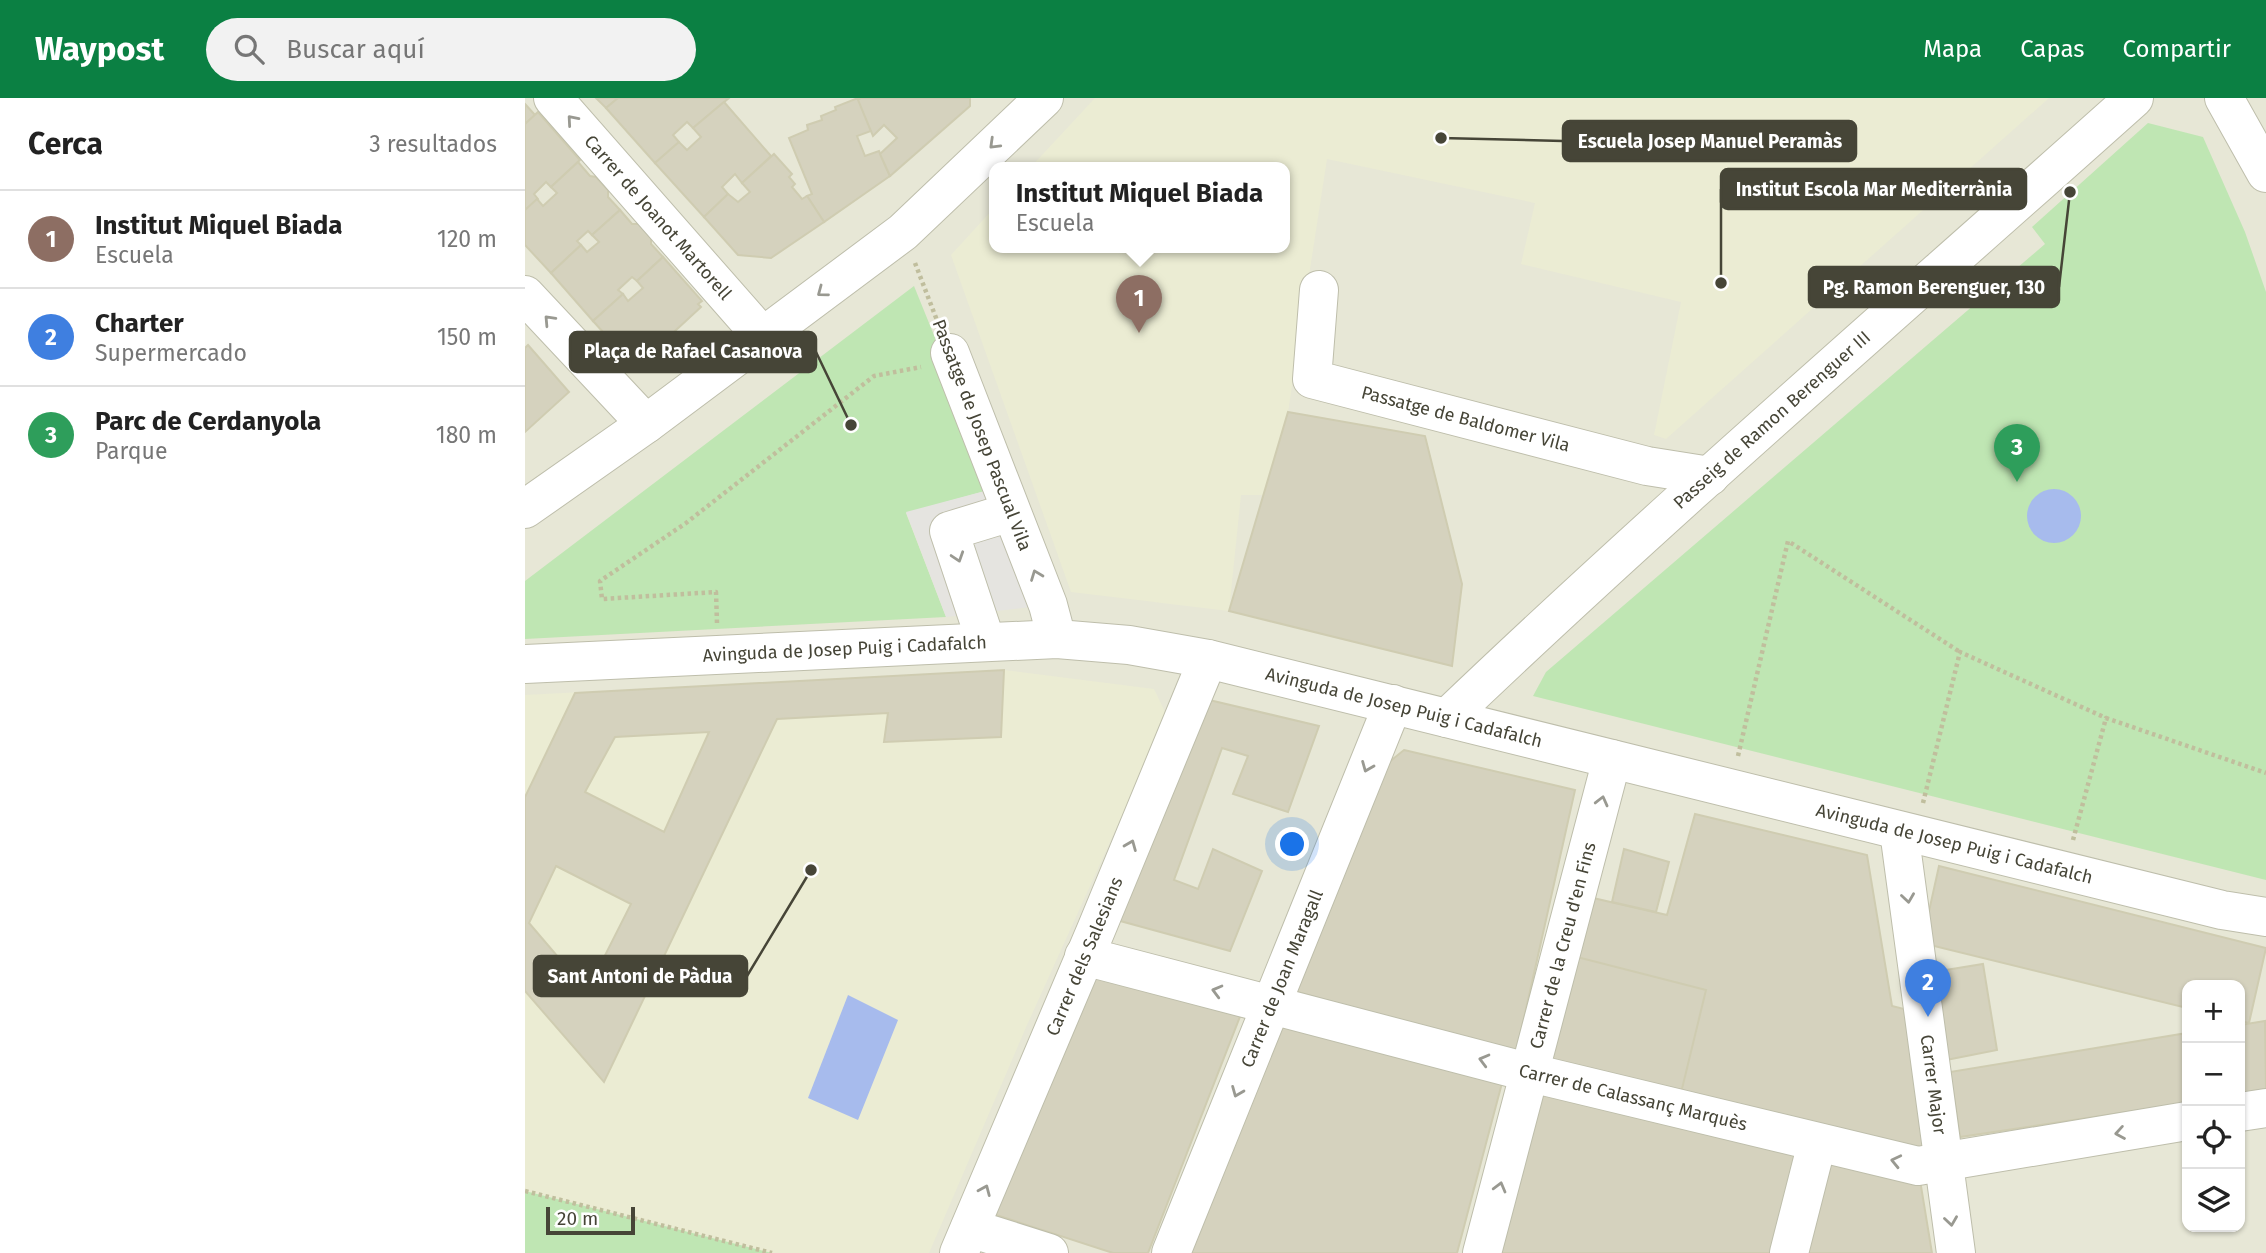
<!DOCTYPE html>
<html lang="es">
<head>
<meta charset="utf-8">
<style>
  :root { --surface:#fff; --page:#f2f2f2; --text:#222; --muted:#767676; --line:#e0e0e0; --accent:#0b8043 }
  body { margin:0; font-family:"Fira Sans",sans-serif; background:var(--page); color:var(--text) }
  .controls { position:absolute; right:21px; bottom:21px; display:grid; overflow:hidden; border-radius:14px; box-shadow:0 2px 5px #0004 }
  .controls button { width:63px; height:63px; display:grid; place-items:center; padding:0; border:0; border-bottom:2px solid var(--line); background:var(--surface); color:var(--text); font:35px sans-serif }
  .scale { position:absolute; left:21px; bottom:18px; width:89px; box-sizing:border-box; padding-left:7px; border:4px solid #464537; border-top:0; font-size:19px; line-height:24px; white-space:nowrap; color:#464537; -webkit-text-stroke:5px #fff; paint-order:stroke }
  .you { position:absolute; left:768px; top:747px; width:24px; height:24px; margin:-18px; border:5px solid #fff; border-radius:50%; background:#1a73e8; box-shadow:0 0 0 10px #1a73e833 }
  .badge { display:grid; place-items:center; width:46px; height:46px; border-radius:50%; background:var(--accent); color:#fff; font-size:23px; font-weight:700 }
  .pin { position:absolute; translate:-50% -58px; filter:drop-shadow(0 2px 4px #0008) }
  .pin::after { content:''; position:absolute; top:37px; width:24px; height:21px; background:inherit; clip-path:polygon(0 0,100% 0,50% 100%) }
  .popup { position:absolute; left:464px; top:64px; width:301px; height:91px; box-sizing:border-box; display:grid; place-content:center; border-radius:14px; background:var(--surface); filter:drop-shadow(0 2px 5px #0005); font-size:23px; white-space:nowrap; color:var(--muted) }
  .popup b { font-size:26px; color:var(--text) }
  .popup::after { content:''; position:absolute; left:50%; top:100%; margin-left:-14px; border:14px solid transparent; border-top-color:var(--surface) }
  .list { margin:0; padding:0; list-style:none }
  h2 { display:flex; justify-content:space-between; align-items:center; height:91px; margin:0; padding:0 28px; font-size:30px }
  h2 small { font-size:23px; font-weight:400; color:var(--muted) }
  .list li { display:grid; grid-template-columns:46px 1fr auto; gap:21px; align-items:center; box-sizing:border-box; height:98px; padding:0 28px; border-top:2px solid var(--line) }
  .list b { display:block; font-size:26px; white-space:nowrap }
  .list p { margin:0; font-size:23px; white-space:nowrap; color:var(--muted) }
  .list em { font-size:23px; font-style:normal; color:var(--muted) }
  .icon { flex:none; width:38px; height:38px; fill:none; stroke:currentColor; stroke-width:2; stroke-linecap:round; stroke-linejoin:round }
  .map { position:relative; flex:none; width:1741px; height:1155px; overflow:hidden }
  header { display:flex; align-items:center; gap:42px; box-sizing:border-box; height:98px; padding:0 35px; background:var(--accent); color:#fff }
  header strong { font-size:33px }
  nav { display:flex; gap:38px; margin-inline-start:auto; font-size:24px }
  .search { width:490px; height:63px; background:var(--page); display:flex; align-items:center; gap:18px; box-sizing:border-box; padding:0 24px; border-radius:38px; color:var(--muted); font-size:26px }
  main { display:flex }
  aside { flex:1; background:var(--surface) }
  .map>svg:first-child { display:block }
</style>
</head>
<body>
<header>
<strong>Waypost</strong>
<div class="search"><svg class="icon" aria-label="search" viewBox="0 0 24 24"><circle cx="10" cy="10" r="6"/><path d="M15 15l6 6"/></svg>Buscar aquí</div>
<nav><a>Mapa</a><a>Capas</a><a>Compartir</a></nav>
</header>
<main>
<aside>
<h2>Cerca<small>3 resultados</small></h2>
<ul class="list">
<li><span class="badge" style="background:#8d6e63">1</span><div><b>Institut Miquel Biada</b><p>Escuela</p></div><em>120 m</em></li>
<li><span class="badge" style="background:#3f7fe0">2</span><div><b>Charter</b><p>Supermercado</p></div><em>150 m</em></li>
<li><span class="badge" style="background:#2e9e5b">3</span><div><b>Parc de Cerdanyola</b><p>Parque</p></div><em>180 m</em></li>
</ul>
</aside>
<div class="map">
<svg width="1741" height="1155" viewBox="0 0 1741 1155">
  <rect width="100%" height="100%" fill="#f3f3e8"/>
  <!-- residential -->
  <path fill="#e7e7d6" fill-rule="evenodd" d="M0 0H1741V1155H0ZM469 69H759V149H469ZM1662 887H1715V1129H1662Z"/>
  <!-- education -->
  <g fill="#ebecd3">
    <path d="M570 0H1524L1141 341 1129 337 1156 204 996 166 1010 105 802 61 763 314 738 397H716L704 513 546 494 426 157 469 110V149H759V69H506Z"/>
    <path d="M479 572 629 591 642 618 502 927 404 1155H0V597Z"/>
  </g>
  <!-- green -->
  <g fill="#bfe6b3">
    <path d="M1623 25 1678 39 1720 134 1741 194V782L1008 598 1021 574 1520 146 1507 129Z"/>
    <path d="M389 188 471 390 381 415 421 519 0 541V483Z"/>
    <path d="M0 1093 247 1155H0Z"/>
  </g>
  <!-- parking -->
  <path fill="#e5e4e0" d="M471 390 523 507 421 519 381 414Z"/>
  <!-- water -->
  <g fill="#a7bbed">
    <circle cx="1529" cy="418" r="27"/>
    <path d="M323 897 373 922 333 1022 283 1000Z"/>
  </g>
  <!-- building -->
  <g fill="#d5d2be" stroke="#cfccb1" stroke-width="2" fill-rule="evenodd">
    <path d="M71 0H93L81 10Z"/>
    <path d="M93 0H204L168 30 162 24 148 37 154 44 130 65 81 10Z"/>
    <path d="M333 0 346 33 332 38 340 58 354 53 365 78 299 124 282 98 287 96 264 40 283 32 282 27 297 22 296 18 311 12 310 9Z"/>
    <path d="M336 0H445V8L365 78 355 56 372 40 359 27 348 38 333 2Z"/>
    <path d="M199 4 246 58 217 85 210 76 197 89 203 96 179 119 130 65 154 44 162 52 176 39 168 30Z"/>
    <path d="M0 6 10 17 0 26Z"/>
    <path d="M13 14 55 62 26 89 21 84 9 96 13 101 0 112V26Z"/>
    <path d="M249 56 267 76 264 79 270 86 267 89 277 101 282 98 299 124 246 160 213 157 179 119 203 96 213 104 225 94 217 85Z"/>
    <path d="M53 64 65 78 71 79 83 92V99L95 112 67 137 63 133 52 143 56 147 26 175 0 147V112L12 101 18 108 32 95 26 89Z"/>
    <path d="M95 112 107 126H114L126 140V146L138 159 112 183 107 179 93 192 98 196 68 223 26 175 56 147 62 154 74 144 67 137Z"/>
    <path d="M138 159 177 203 173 206 176 209 138 244 136 242 107 266 68 223 98 196 103 203 118 190 112 183Z"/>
    <path d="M3 247 44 294 0 334V250Z"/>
    <path d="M763 314 900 338 937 486 927 568 704 513Z"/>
    <path d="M479 572 476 639 359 644 363 615 252 621 79 984 0 893V699L50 595ZM184 634 139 734 60 694 90 639ZM31 768 106 806 62 893 4 825Z"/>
    <path d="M680 601 794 628 763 714 708 696 723 658 697 650 649 782 673 791 688 751 737 773 705 853 588 821Z"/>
    <path d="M879 652 1050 692 991 956 769 893 858 669Z"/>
    <path d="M1170 716 1342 757 1367 908 1379 911 1401 1053 1023 966 1068 800 1142 817Z"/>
    <path d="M1099 751 1144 764 1131 814 1087 804Z"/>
    <path d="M1414 768 1741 850 1724 925 1715 923V887H1662V910L1397 845Z"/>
    <path d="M1052 859 1181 892 1155 999 1023 966Z"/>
    <path d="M1458 866 1472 952 1416 963 1402 875Z"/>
    <path d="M567 876 716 916 623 1155H588L465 1115Z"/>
    <path d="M756 923 977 985 932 1155H659Z"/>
    <path d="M1740 923 1741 993 1715 997V927Z"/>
    <path d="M1662 935V1005L1435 1039 1425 974Z"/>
    <path d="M1018 990 1273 1054 1247 1155H973Z"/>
    <path d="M1298 1060 1395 1082 1407 1155H1276Z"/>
  </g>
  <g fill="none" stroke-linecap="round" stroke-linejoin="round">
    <!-- minor casing -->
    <g stroke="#bebeab" stroke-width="40">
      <g id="minor">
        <path id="s1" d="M28 0 238 239"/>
        <path d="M1699 0 1741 75"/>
        <path id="s2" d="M794 192 787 281 1122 368 1185 378"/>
        <path d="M0 197 121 326"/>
        <path d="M425 255 523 507 532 541"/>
        <path d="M0 411 121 326 378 134 519 0"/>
        <path d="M461 544 424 433 486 414"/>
        <path id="s3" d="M0 566 532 541 604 547 683 561 1697 812 1741 819"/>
        <path id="s4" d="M922 620C1145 407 1379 206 1609 0"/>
        <path id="s5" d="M1374 733 1431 1155"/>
        <path id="s6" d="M559 858 1006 975 1393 1068 1662 1023"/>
        <path d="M1715 1014 1741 1010"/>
        <path d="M445 1130 524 1155"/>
        <path id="s7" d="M434 1155 571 832 683 561"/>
        <path id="s8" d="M646 1155 868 606"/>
        <path id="s9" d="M957 1155 1087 661"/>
        <path d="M1264 1155 1292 1045"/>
      </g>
    </g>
    <!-- path -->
    <g stroke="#c0be9d" stroke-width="4.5" stroke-dasharray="3.5 3.5" stroke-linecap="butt">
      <path d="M390 165 413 225"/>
      <path d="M192 525 191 494 77 501 75 483 161 425 349 278 396 269"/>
      <path d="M1213 658 1263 443 1435 554"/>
      <path d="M1398 705 1435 554 1581 620"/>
      <path d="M1548 742 1581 620 1741 675"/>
      <path d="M0 1093 247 1155"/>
    </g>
    <!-- minor -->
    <use href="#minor" stroke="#fff" stroke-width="38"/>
  </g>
  <!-- one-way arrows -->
  <defs><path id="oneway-chevron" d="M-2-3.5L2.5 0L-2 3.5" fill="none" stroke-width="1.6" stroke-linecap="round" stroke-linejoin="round" transform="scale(1.75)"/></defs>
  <g stroke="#999991">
    <use href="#oneway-chevron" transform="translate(47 22) rotate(-131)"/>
    <use href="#oneway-chevron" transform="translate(469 46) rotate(136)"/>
    <use href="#oneway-chevron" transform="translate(297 194) rotate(143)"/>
    <use href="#oneway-chevron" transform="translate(24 222) rotate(-133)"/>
    <use href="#oneway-chevron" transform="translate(433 459) rotate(72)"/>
    <use href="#oneway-chevron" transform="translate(511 477) rotate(-111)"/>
    <use href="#oneway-chevron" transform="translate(842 669) rotate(112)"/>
    <use href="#oneway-chevron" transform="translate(1077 703) rotate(-76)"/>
    <use href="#oneway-chevron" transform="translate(606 747) rotate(-68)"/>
    <use href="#oneway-chevron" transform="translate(1383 800) rotate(82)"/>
    <use href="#oneway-chevron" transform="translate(692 893) rotate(-165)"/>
    <use href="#oneway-chevron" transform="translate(959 962) rotate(-165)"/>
    <use href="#oneway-chevron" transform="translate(712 994) rotate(112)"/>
    <use href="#oneway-chevron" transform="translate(1595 1035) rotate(170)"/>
    <use href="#oneway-chevron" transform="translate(1371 1063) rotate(-167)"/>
    <use href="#oneway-chevron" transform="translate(975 1089) rotate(-75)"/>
    <use href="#oneway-chevron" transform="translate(460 1092) rotate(-67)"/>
    <use href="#oneway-chevron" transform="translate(1426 1123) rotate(82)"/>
  </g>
  <g text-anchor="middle" stroke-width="6" stroke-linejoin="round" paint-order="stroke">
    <!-- street labels -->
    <g font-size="18" fill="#464537" stroke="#fff">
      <text dy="6" stroke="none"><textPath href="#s1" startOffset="159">Carrer de Joanot Martorell</textPath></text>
      <text dy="6" stroke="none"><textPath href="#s2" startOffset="248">Passatge de Baldomer Vila</textPath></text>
      <text dy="6" stroke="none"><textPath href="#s4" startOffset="441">Passeig de Ramon Berenguer III</textPath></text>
      <text transform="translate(457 337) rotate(69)" y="6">Passatge de Josep Pascual Vila</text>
      <text dy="6" stroke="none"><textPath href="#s3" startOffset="320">Avinguda de Josep Puig i Cadafalch</textPath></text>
      <text dy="6" stroke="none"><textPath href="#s3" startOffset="887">Avinguda de Josep Puig i Cadafalch</textPath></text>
      <text dy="6" stroke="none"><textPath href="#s3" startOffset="1454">Avinguda de Josep Puig i Cadafalch</textPath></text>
      <text dy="6" stroke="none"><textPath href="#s9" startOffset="318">Carrer de la Creu d'en Fins</textPath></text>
      <text dy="6" stroke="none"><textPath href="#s7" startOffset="322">Carrer dels Salesians</textPath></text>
      <text dy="6" stroke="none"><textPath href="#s8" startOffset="296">Carrer de Joan Maragall</textPath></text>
      <text dy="6" stroke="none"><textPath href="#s5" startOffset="256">Carrer Major</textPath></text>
      <text dy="6" stroke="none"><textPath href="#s6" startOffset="567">Carrer de Calassanç Marquès</textPath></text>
    </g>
  </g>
  <!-- callouts -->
  <path fill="none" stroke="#464537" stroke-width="2.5" d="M916 40L1038 43M1196 185L1196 91M1545 94L1534 189M326 327L291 254M286 772L222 878"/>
  <g fill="#464537" stroke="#fff" stroke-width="2.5">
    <circle cx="916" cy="40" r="7"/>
    <circle cx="1196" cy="185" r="7"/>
    <circle cx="1545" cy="94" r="7"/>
    <circle cx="326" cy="327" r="7"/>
    <circle cx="286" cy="772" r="7"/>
  </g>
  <g fill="#464537" stroke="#464537" stroke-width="2.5">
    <rect x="1038" y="23" width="293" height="40" rx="7"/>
    <rect x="1196" y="71" width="305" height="40" rx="7"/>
    <rect x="1284" y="169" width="250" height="40" rx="7"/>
    <rect x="45" y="234" width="246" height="40" rx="7"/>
    <rect x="9" y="858" width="213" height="40" rx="7"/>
  </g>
  <g font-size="19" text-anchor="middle" font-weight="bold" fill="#fff">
    <text x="1185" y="50">Escuela Josep Manuel Peramàs</text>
    <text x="1349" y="98">Institut Escola Mar Mediterrània</text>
    <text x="1409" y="196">Pg. Ramon Berenguer, 130</text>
    <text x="168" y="260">Plaça de Rafael Casanova</text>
    <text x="115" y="885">Sant Antoni de Pàdua</text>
  </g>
</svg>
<div class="controls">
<button>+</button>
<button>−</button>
<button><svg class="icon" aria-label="locate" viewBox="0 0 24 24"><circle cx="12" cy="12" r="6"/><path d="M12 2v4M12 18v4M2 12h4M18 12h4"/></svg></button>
<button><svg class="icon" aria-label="layers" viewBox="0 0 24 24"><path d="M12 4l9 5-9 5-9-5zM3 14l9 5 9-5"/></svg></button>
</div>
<div class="scale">20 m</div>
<div class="you"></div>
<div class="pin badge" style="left:614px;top:235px;background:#8d6e63">1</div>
<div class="popup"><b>Institut Miquel Biada</b>Escuela</div>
<div class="pin badge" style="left:1403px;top:919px;background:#3f7fe0">2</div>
<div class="pin badge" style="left:1492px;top:384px;background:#2e9e5b">3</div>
</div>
</main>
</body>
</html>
